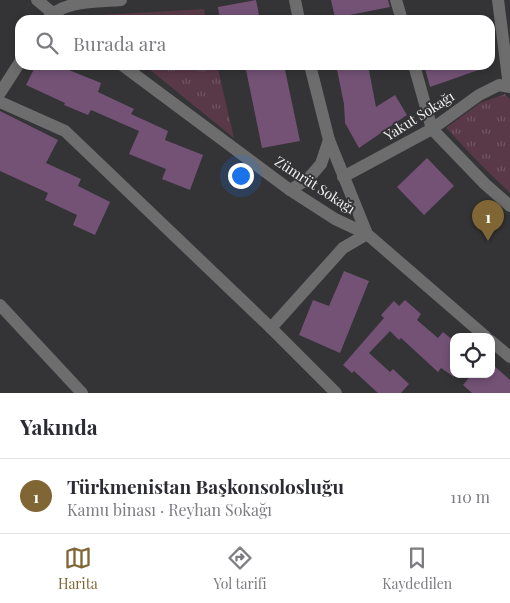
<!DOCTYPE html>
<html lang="tr">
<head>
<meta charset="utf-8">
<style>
  :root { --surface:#fff; --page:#f2f2f3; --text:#2b2b33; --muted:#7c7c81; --line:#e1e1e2; --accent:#806535 }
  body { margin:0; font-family:"Playfair Display",serif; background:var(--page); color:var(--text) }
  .controls { position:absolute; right:15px; bottom:15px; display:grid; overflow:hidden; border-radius:10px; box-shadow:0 2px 8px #0003 }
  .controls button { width:45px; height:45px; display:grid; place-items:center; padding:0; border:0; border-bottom:1px solid var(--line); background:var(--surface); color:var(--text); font:25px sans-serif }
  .you { position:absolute; left:240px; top:175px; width:18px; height:18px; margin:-12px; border:4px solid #fff; border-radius:50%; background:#1a73e8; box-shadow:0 0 0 8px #1a73e833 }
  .badge { display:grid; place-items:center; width:32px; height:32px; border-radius:50%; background:var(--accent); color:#fff; font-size:16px; font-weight:700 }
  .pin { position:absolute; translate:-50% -41px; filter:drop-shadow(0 1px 2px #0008) }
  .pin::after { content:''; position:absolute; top:26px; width:18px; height:15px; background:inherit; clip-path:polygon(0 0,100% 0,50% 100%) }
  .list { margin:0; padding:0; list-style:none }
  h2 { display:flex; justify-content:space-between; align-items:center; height:65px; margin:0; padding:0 20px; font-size:21px }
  h2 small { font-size:16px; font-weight:400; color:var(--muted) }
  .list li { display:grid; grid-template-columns:32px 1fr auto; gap:15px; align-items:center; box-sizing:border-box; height:75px; padding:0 20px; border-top:1px solid var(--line) }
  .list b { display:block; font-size:19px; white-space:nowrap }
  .list p { margin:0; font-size:16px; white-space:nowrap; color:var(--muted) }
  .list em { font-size:16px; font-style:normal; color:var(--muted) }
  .icon { flex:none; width:28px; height:28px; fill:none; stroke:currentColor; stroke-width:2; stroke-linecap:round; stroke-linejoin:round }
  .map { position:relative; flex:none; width:510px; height:393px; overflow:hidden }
  .search { position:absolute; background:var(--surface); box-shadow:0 2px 8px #0003; left:15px; right:15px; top:15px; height:55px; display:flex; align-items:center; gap:12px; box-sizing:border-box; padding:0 18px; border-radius:15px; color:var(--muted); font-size:19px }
  .sheet { height:140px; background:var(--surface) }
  nav { display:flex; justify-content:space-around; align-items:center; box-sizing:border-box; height:70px; border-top:1px solid var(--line); background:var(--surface); font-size:14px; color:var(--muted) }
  nav a { display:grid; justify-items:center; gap:2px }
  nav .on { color:var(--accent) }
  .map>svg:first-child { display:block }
</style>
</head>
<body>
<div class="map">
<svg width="510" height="393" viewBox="0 0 510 393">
  <defs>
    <pattern id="park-tufts" width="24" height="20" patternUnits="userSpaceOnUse" patternTransform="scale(1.25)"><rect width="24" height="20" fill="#593947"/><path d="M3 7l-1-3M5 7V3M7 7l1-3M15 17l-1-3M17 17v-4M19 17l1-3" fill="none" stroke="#715662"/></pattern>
  </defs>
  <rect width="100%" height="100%" fill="#343336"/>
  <!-- park -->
  <g fill="url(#park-tufts)">
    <path d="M204 9 206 20H88L83 16Z"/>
    <path d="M144 65H217L234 138Z"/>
    <path d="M505 94 510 99V193L482 166 446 128 480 103Z"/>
  </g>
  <!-- building -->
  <g fill="#735276">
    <path d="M256 0 260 20H220L218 7Z"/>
    <path d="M331 0H388L390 7 335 18Z"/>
    <path d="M36 65H65L64 68 101 83 98 92 134 109 131 114 168 131 165 140 203 155 190 190 162 179 166 169 129 154 139 131 91 110 88 115 64 105 65 103 26 85Z"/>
    <path d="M245 65H284L300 141 262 148Z"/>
    <path d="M336 65H368L376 107 395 95 407 115 359 148 345 123 344 104Z"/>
    <path d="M424 65H486L487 67 430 87Z"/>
    <path d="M0 111 58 140 46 163 81 179 78 186 110 202 95 235 73 225 77 215 45 200 48 193 0 171Z"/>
    <path d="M427 158 454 186 424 215 397 187Z"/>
    <path d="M344 271 369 281 340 353 299 335 313 300 329 306Z"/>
    <path d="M405 300 421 314 417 320 438 338 443 332 454 341V377L441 368 438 372 401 338 399 340 390 331 369 353 390 372 393 369 409 384 401 393H378L354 371 352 373 343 365 384 318 381 315 394 301 399 306Z"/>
    <path d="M491 363 510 380V393H472L463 385 472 374H491Z"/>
  </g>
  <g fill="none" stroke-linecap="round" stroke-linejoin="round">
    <!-- minor -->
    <g stroke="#6d6d6e" stroke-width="12">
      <path d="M37 0 61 20"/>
      <path d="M295 0 299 20"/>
      <path d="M396 0 402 20"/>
      <path d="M498 0 509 86"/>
      <path d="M47 20C61 0 99 2 121 0"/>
      <path d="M122 65 290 190 335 219 367 234 486 337"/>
      <path d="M310 65 329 140 367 234"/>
      <path d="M414 65 432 129 485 184 510 206"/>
      <path d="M0 93 20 62"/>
      <path d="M0 102 65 131 271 328 336 393"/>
      <path d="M343 177 432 129 479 95 499 85 510 87"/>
      <path d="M290 190 308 179 321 164 329 140"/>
      <path d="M0 305 82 393"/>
      <path d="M271 328 343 248 367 234"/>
      <path d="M491 341 510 357"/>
    </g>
  </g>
  <g text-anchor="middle" stroke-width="4" stroke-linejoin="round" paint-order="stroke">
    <!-- street labels -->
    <g font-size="14" fill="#f2f1f3" stroke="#343336">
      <text transform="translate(419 116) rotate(-32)" y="5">Yakut Sokağı</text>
      <text transform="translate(315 185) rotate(33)" y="5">Zümrüt Sokağı</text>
    </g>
  </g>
</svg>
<div class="controls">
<button><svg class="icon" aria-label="locate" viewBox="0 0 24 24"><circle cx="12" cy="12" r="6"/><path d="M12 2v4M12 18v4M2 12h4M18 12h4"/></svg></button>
</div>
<div class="you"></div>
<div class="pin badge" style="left:488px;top:241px">1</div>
<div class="search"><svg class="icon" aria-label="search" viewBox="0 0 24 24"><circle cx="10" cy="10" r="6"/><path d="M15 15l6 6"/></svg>Burada ara</div>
</div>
<section class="sheet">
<h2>Yakında<small></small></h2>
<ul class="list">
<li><span class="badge">1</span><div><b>Türkmenistan Başkonsolosluğu</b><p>Kamu binası · Reyhan Sokağı</p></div><em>110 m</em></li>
</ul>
</section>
<nav>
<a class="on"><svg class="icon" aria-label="map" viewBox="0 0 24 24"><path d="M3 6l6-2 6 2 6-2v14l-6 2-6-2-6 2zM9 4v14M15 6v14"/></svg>Harita</a>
<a><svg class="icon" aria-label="directions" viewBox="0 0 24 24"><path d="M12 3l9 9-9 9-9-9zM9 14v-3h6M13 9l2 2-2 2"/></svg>Yol tarifi</a>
<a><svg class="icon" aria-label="saved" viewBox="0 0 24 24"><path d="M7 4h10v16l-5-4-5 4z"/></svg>Kaydedilen</a>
</nav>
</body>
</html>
